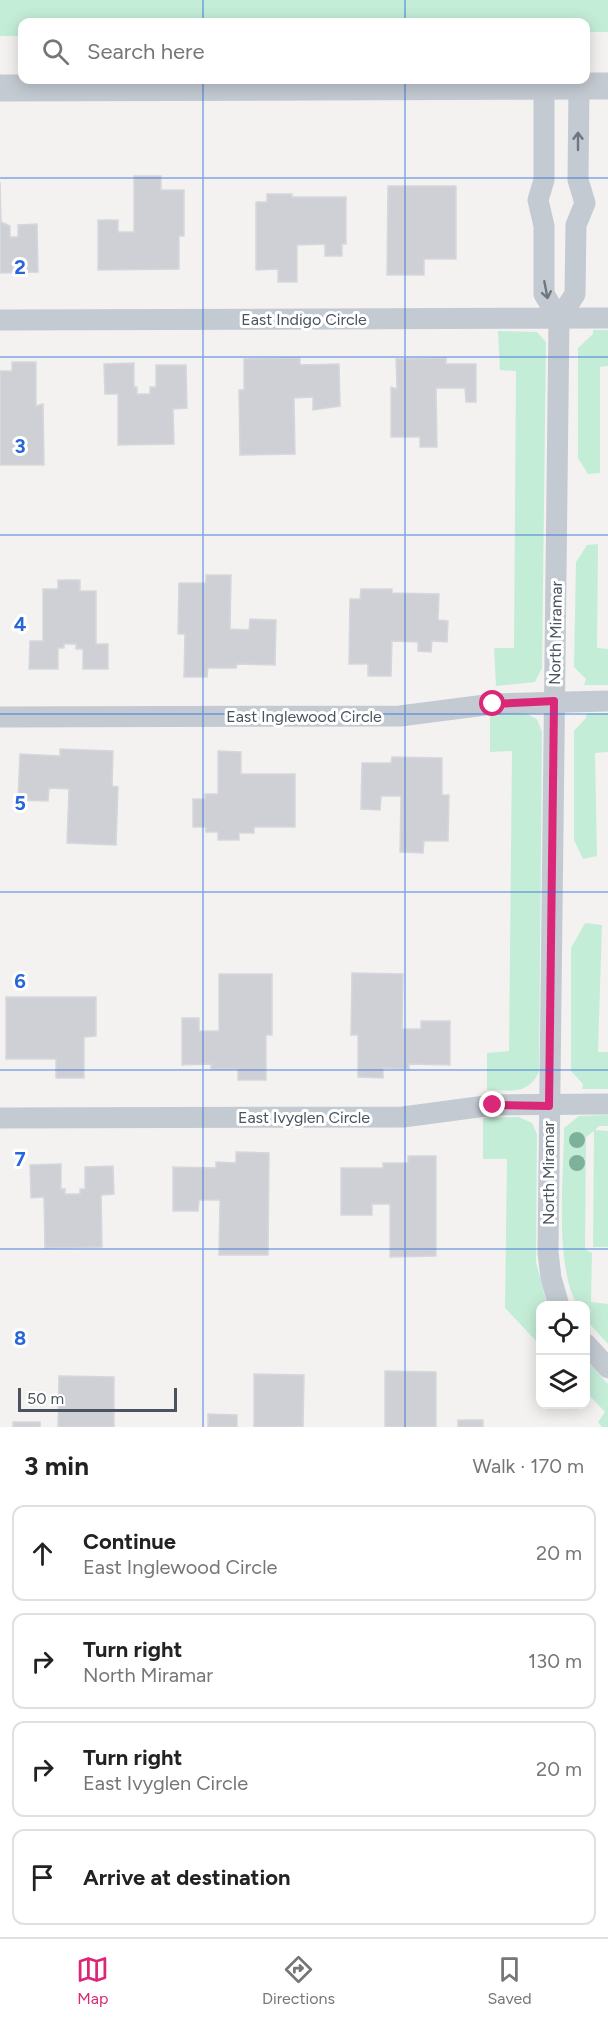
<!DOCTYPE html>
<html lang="en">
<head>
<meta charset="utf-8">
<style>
  :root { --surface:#fff; --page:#f2f2f2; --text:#222; --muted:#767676; --line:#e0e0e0; --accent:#db2777 }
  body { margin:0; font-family:Figtree,sans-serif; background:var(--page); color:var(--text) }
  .controls { position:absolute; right:18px; bottom:18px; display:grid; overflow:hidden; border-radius:12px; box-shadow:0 3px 15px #0003 }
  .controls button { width:54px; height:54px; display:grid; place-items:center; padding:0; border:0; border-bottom:2px solid var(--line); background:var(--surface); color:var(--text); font:30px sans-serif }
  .scale { position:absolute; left:18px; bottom:15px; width:159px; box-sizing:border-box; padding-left:6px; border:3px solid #4a535e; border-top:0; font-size:16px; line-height:21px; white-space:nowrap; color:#4a535e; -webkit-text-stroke:4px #fff; paint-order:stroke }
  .stop { position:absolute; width:18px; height:18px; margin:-14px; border:4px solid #db2777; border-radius:50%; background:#fff }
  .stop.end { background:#db2777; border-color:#fff; box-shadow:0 2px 6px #0008 }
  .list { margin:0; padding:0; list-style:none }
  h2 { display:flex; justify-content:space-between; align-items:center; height:78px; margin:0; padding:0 24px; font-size:26px }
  h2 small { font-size:20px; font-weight:400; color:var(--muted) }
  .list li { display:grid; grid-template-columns:39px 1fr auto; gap:18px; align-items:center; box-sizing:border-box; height:96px; margin:0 12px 12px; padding:0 12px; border:2px solid var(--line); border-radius:12px }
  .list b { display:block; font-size:22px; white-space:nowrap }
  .list p { margin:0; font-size:20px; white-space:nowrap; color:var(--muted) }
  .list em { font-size:20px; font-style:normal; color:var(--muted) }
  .icon { flex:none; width:33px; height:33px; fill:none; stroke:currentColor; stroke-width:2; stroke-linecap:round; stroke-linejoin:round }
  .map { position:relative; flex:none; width:608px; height:1427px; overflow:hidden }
  .search { position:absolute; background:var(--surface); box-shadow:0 3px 15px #0003; left:18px; right:18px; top:18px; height:66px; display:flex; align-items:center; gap:15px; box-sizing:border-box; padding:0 21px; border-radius:12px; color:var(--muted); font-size:22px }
  .sheet { height:510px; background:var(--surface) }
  nav { display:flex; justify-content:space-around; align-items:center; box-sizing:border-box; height:84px; border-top:2px solid var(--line); background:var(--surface); font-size:16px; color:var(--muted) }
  nav a { display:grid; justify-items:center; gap:3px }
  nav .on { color:var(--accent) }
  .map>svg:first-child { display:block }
</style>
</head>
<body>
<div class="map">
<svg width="608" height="1427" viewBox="0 0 608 1427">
  <rect width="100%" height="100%" fill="#f3f2f1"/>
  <!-- green -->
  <g fill="#c4edd7">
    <path d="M0 0H608V32H586V22H22V36H0Z"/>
    <path d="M593 330H608V366L600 367V473L588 474 578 458V348L593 334Z"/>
    <path d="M498 331 537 332 546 342 542 668 535 682 496 686 494 648H514L516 371 500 370Z"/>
    <path d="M598 544 597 648 608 649V685H584L586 679 574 667 576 562 587 545Z"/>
    <path d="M525 713 537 719 542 732 539 1072C527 1096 510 1090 487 1090V1053L509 1051 512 751 490 752V715Z"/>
    <path d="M587 713H608V752L595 753 597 856 583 859 574 840V731L586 718Z"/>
    <path d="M585 923 602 925 598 1052H608V1089H582L583 1084 571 1071V948Z"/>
    <path d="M608 1115V1126H599L595 1130 608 1131V1247H593L594 1131 586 1137 585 1249 592 1253 591 1302 608 1304V1344L586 1320V1306L577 1305C554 1262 564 1178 564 1128L579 1116Z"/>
    <path d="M519 1117 532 1123 537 1134 536 1262 547 1305 540 1306V1345L505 1308 507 1159H483V1118Z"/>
    <path d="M586 1360 608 1384V1427H602L598 1422 605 1412 586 1392Z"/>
  </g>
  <!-- building -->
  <g fill="#cfd0d5" stroke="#d6d7dc" stroke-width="1.5">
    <path d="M134 176H161V190H184V236H179V269L98 270V220H118V232H134Z"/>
    <path d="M0 182 1 222 10 226V237H18V225L37 224 38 272 0 273Z"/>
    <path d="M388 186H456V259H424V275H387Z"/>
    <path d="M267 194H292V197H346V244H342V256H325V244L297 245V282H278V269L256 270V202H267Z"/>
    <path d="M300 358V365L339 364 340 406 313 410V397L294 398 295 454 240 455 239 390H244V359Z"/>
    <path d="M446 358V364H476V402H466L465 388H436L437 447H420V437H391V387L397 389 396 359Z"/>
    <path d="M12 362H36V406L43 404 44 465H0V371H12Z"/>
    <path d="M134 363V387H137V394H150V387H156V365H186L187 408 173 409 174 444 118 445V394H105L104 364Z"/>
    <path d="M206 575H231L230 629 249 630 250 619 276 620 275 665 237 664 236 668H208L207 677H184L185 634H178L179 583H206Z"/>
    <path d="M58 580H80V591H96V644H108V669H83V649H76V644H64V648H58V669H29L30 641H43V589H58Z"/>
    <path d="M361 589H392V593L439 594 438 620 448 621 447 642 432 641 431 652 418 651V642L392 641 391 676H368V664H349L350 599H360Z"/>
    <path d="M60 749 113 751 112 786 118 787 116 845 67 843 69 789 49 788 48 801 18 800 20 754 60 756Z"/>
    <path d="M218 751 241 752V774H295V827H254V833H239V840H218V832H206V827H193V799H205V794H218Z"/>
    <path d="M392 757 442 758V795H449L448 841H424L423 853 400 852 401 796H381L380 810 361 809 362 763H391Z"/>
    <path d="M352 973 403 974 402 1029H421V1021H450V1065L409 1064V1069L383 1068V1078L358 1077V1035H351Z"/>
    <path d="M219 974H272V1035H266V1080H238V1069H211V1064L182 1065V1018H199V1031H219Z"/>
    <path d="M6 997H96V1036L84 1037V1078H56V1059H6Z"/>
    <path d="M236 1152 269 1153 268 1255H219L220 1200H199L198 1211H173V1167L216 1168V1162L236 1163Z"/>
    <path d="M408 1156H436V1256L390 1257V1204H372V1215H341V1168H383V1163H408Z"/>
    <path d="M61 1164V1189H65V1194H80V1189H85V1167L113 1166 114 1194 101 1195 102 1247 45 1248 44 1197 31 1198 30 1165Z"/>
    <path d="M385 1371 436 1372V1427H385Z"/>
    <path d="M254 1374 304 1375 303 1427H254Z"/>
    <path d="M59 1376 114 1377V1427H58Z"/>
    <path d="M208 1414 237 1415V1427H208Z"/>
    <rect x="458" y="1420" width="25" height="7"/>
    <rect x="13" y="1422" width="27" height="5"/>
  </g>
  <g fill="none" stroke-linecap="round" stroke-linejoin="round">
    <!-- minor -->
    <g stroke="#c3cad2" stroke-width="21">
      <path d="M544 86V180L538 200 544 226V294L559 319 548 1252 551 1278 559 1306"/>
      <path d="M559 319 575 294 576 225 585 203 578 180 579 86"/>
      <path d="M0 320 608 318"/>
      <path d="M0 717 400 716 493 704 608 701"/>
      <path d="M0 1118 403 1117 493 1105 608 1104"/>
      <path d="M586 1344 608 1368"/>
    </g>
    <!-- tertiary -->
    <path stroke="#c3cad2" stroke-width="27" d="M0 88 608 86"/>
  </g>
  <!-- trees -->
  <g fill="#7eb19b">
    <circle cx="577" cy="1140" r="8"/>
    <circle cx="577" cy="1163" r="8"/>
  </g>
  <!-- one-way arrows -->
  <defs><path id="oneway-shaft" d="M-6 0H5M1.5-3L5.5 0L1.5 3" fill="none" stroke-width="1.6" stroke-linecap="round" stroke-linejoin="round" transform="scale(1.5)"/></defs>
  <g stroke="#6e7781">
    <use href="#oneway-shaft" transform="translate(578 141) rotate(-90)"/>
    <use href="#oneway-shaft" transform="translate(546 290) rotate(79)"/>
  </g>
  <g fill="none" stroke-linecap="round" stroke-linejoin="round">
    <!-- route -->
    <path stroke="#db2777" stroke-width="8" d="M493 1105 549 1106 554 701 493 704"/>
  </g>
  <!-- grid -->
  <path fill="none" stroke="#2567da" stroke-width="1.5" stroke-opacity="0.55" d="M203 0V22M405 0V22M203 80V1427M405 80V1427M0 178H608M0 357H608M0 535H608M0 714H608M0 892H608M0 1070H608M0 1249H608"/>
  <g text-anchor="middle" stroke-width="6" stroke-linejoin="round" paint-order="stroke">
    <!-- street labels -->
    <g font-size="16" fill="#4a535e" stroke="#fff">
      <text x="304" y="325">East Indigo Circle</text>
      <text transform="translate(555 633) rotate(-89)" y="6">North Miramar</text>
      <text x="304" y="722">East Inglewood Circle</text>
      <text x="304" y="1123">East Ivyglen Circle</text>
      <text transform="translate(548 1173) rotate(-90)" y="6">North Miramar</text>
    </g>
  </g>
  <g font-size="20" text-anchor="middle" font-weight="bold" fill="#2567da" stroke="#fff" stroke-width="6" stroke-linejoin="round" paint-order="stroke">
    <text x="20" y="274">2</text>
    <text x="20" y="453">3</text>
    <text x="20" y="631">4</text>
    <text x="20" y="810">5</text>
    <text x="20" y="988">6</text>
    <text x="20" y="1166">7</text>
    <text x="20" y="1345">8</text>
  </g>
</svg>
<div class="controls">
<button><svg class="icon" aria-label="locate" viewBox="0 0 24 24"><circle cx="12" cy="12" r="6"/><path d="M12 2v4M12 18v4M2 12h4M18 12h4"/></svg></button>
<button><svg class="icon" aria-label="layers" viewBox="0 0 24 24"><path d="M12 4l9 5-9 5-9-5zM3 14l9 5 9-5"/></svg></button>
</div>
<div class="scale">50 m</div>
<div class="stop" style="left:493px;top:704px"></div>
<div class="stop end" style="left:493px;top:1105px"></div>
<div class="search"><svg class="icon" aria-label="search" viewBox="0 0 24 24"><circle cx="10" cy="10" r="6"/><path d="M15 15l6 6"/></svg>Search here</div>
</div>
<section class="sheet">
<h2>3 min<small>Walk · 170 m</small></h2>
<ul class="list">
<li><svg class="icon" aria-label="ahead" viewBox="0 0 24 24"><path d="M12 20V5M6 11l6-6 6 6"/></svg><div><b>Continue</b><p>East Inglewood Circle</p></div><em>20 m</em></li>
<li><svg class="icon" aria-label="right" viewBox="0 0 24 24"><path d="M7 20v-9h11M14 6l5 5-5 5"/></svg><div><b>Turn right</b><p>North Miramar</p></div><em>130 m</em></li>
<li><svg class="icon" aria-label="right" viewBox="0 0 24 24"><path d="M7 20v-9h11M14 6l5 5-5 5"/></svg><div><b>Turn right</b><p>East Ivyglen Circle</p></div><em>20 m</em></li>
<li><svg class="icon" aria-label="arrive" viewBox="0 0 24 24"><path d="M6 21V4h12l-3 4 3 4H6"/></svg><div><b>Arrive at destination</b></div></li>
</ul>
</section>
<nav>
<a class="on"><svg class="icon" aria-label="map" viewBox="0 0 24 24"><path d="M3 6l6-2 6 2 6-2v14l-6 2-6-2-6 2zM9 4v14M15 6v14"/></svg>Map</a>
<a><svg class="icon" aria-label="directions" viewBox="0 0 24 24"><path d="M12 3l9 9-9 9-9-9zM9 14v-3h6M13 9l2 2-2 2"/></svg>Directions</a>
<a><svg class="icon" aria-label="saved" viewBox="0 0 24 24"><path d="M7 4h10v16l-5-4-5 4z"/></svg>Saved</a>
</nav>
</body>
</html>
